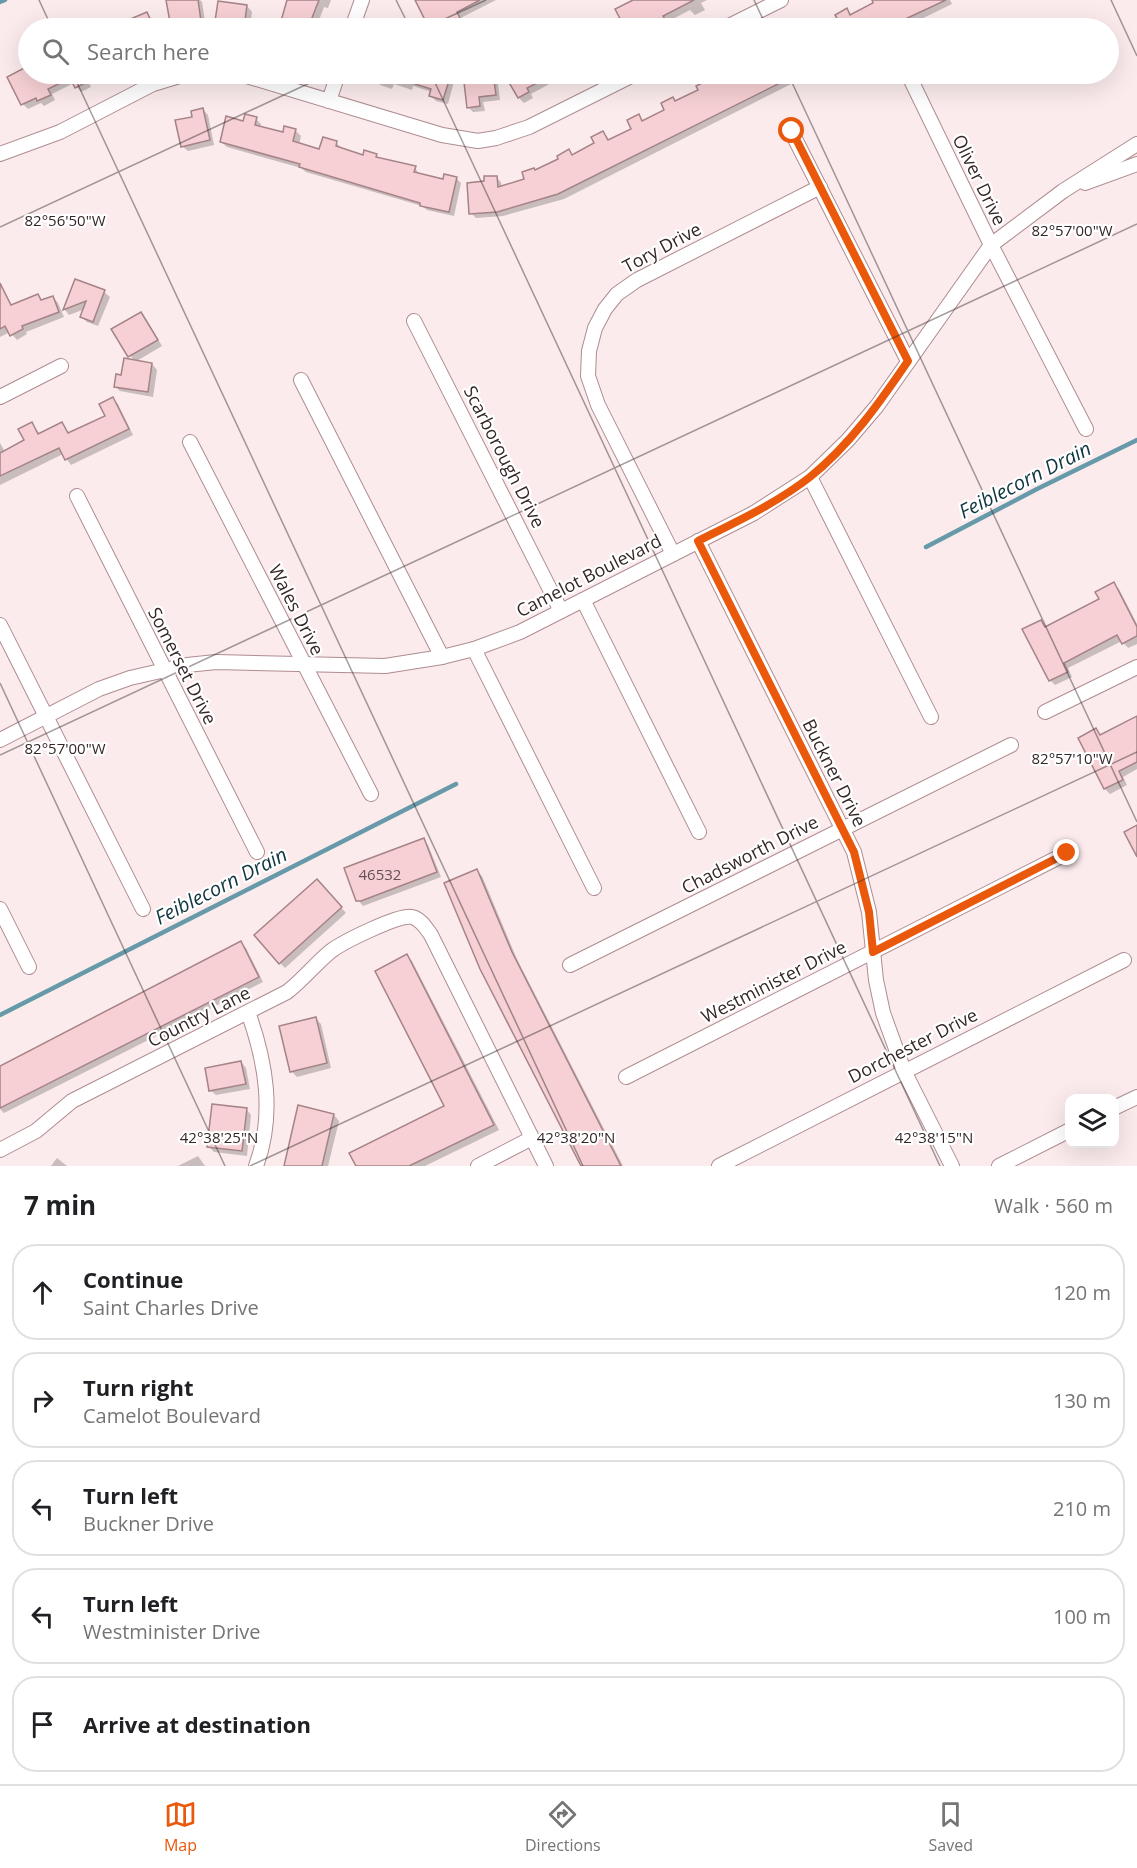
<!DOCTYPE html>
<html lang="en">
<head>
<meta charset="utf-8">
<style>
  :root { --surface:#fff; --page:#f6f6f6; --text:#202124; --muted:#757577; --line:#e0e0e0; --accent:#ea580c }
  body { margin:0; font-family:"Open Sans",sans-serif; background:var(--page); color:var(--text) }
  .controls { position:absolute; right:18px; bottom:18px; display:grid; overflow:hidden; border-radius:12px; box-shadow:0 6px 24px #0002 }
  .controls button { width:54px; height:54px; display:grid; place-items:center; padding:0; border:0; border-bottom:2px solid var(--line); background:var(--surface); color:var(--text); font:30px sans-serif }
  .stop { position:absolute; width:18px; height:18px; margin:-14px; border:4px solid #ea580c; border-radius:50%; background:#fff }
  .stop.end { background:#ea580c; border-color:#fff; box-shadow:0 2px 6px #0008 }
  .list { margin:0; padding:0; list-style:none }
  h2 { display:flex; justify-content:space-between; align-items:center; height:78px; margin:0; padding:0 24px; font-size:26px }
  h2 small { font-size:20px; font-weight:400; color:var(--muted) }
  .list li { display:grid; grid-template-columns:39px 1fr auto; gap:18px; align-items:center; box-sizing:border-box; height:96px; margin:0 12px 12px; padding:0 12px; border:2px solid var(--line); border-radius:24px }
  .list b { display:block; font-size:22px; white-space:nowrap }
  .list p { margin:0; font-size:20px; white-space:nowrap; color:var(--muted) }
  .list em { font-size:20px; font-style:normal; color:var(--muted) }
  .icon { flex:none; width:33px; height:33px; fill:none; stroke:currentColor; stroke-width:2; stroke-linecap:round; stroke-linejoin:round }
  .map { position:relative; flex:none; width:1137px; height:1166px; overflow:hidden }
  .search { position:absolute; background:var(--surface); box-shadow:0 6px 24px #0002; left:18px; right:18px; top:18px; height:66px; display:flex; align-items:center; gap:15px; box-sizing:border-box; padding:0 21px; border-radius:33px; color:var(--muted); font-size:22px }
  .sheet { height:618px; background:var(--surface) }
  nav { display:flex; justify-content:space-around; align-items:center; box-sizing:border-box; height:84px; border-top:2px solid var(--line); background:var(--surface); font-size:16px; color:var(--muted) }
  nav a { display:grid; justify-items:center; gap:3px }
  nav .on { color:var(--accent) }
  .map>svg:first-child { display:block }
</style>
</head>
<body>
<div class="map">
<svg width="1137" height="1166" viewBox="0 0 1137 1166">
  <rect width="100%" height="100%" fill="#fbebed"/>
  <!-- shadow -->
  <g fill="#0003">
    <path d="M177 0H200L202 2 206 28H172L168 1Z"/>
    <path d="M287 0H331L328 8 324 7 316 28H280Z"/>
    <path d="M417 0H496L441 28H432L430 26Z"/>
    <path d="M635 0H707L701 3 705 10 695 15 690 10 667 22 670 27 666 28H620L625 26Z"/>
    <path d="M873 0H950L952 4 903 28H824L840 21 847 10 852 15 875 4Z"/>
    <path d="M247 6 252 12 250 28H216Z"/>
    <path d="M147 14 152 19 156 28H117Z"/>
    <path d="M595 19 602 28H577Z"/>
    <path d="M28 68V74H95L87 78 91 87 81 92 74 83 52 94 55 100 44 106 41 103 28 109 23 104 9 78Z"/>
    <path d="M377 74H456L448 104 436 101 431 96 432 92 413 86 412 90 394 84 392 89 380 85 375 79Z"/>
    <path d="M495 74 497 76 500 100 483 102 485 111 473 112 468 107 464 75Z"/>
    <path d="M506 74H568L565 75 567 79 557 84 555 81 531 94 533 98 524 103 519 98Z"/>
    <path d="M733 74H811L564 199 503 216 476 218 471 213 486 182 496 177 501 182 502 188 526 180 535 172 560 159 569 151 574 156 596 144 603 132 610 141 633 129 639 116 644 121Z"/>
    <path d="M203 110 208 115 214 145 188 151 182 146Z"/>
    <path d="M256 119 261 124 260 128 284 134 285 128 296 131 301 136 299 145 320 151 336 143 342 148 364 157 376 155 381 160 415 168 420 175 445 180 456 178 461 183 454 216 427 210 422 206 306 172 301 168 227 147 221 142 244 122Z"/>
    <path d="M76 281 104 292 110 297 98 326 87 322 82 317 85 309 69 315 65 310Z"/>
    <path d="M38 296 43 301 53 297 58 303 64 317 26 332 27 334 17 340 10 332 0 337V303L7 299 13 306Z"/>
    <path d="M141 314 146 319 162 346 135 362 152 364 157 370 153 397 120 391 115 386 134 361 114 329Z"/>
    <path d="M113 399 118 404 133 435 71 465 63 454 0 485V443L5 452 26 441 32 424 40 434 62 423 70 434 107 416Z"/>
    <path d="M1114 584 1119 589 1137 624V644L1128 648 1122 641 1068 668 1072 677 1055 685 1050 680 1041 622 1047 628 1101 600Z"/>
    <path d="M1137 718V769L1123 777 1127 785 1110 794 1105 789 1080 738 1096 730 1101 736Z"/>
    <path d="M423 840 428 845 441 877 363 906 358 900Z"/>
    <path d="M477 871 482 876 517 959 623 1166H582Z"/>
    <path d="M322 886 346 913 285 968 280 963Z"/>
    <path d="M241 943 246 948 263 982 4 1113 0 1109V1068Z"/>
    <path d="M407 956 412 961 499 1130 425 1166H357L446 1107Z"/>
    <path d="M315 1018 321 1024 331 1068 297 1077 291 1071Z"/>
    <path d="M241 1062 246 1068 250 1089 216 1095 210 1090Z"/>
    <path d="M246 1109 251 1115 247 1156 214 1152 209 1147Z"/>
    <path d="M334 1115 339 1121 328 1166H285Z"/>
    <path d="M198 1156 205 1166H178Z"/>
    <path d="M57 1158 67 1166H51Z"/>
  </g>
  <g fill="none" stroke-linecap="round" stroke-linejoin="round">
    <!-- stream -->
    <g stroke="#669aa8" stroke-width="4.5">
      <path d="M0 2 5 0"/>
      <path d="M926 547 1037 489 1137 440"/>
      <path d="M0 1015 456 784"/>
    </g>
  </g>
  <!-- building -->
  <g fill="#f6d0d4" stroke="#a58386" stroke-width="1.5">
    <path d="M166 0H198L202 28H171Z"/>
    <path d="M287 0H319L308 28H279Z"/>
    <path d="M415 0H480L457 12 465 28H429Z"/>
    <path d="M633 0H694L663 16 666 21 653 28H625L615 9Z"/>
    <path d="M872 0H946L886 28H821L838 20 835 15 847 8 850 15 873 3Z"/>
    <path d="M218 1 247 5 244 28H214Z"/>
    <path d="M147 12 154 28H109Z"/>
    <path d="M28 66V74H83L87 82 75 88 70 78 48 89 51 95 37 101 36 98 21 105 7 77Z"/>
    <path d="M390 74H451L443 100 429 96 431 89 390 76Z"/>
    <path d="M463 74H493L496 95 479 97 480 106 467 108Z"/>
    <path d="M504 74H555L527 88 529 92 518 98Z"/>
    <path d="M729 74H798L558 194 497 212 469 214 467 183 484 181V176H497L498 187 524 179 522 172 534 168 535 170 558 159 557 156 569 149 572 155 594 143 591 137 603 131 608 140 631 129 627 120 639 114 642 121 664 110 661 103 673 97 675 101 698 90 696 86 708 80 710 83Z"/>
    <path d="M203 108 210 140 181 147 175 120 192 117 191 111Z"/>
    <path d="M245 114 257 117 255 125 283 132 284 126 296 129 293 141 319 149 323 137 337 141 336 146 363 155 364 150 377 154 376 157 416 166 414 172 443 179 444 174 457 177 449 212 420 206V203L299 167 300 164 220 142 226 116 243 121Z"/>
    <path d="M75 279 105 290 93 322 80 317 86 301 63 310Z"/>
    <path d="M0 283 11 305 38 294 41 300 53 296 59 312 22 326 23 329 10 336 5 326 0 329Z"/>
    <path d="M141 312 158 340 128 357 111 329Z"/>
    <path d="M124 358 152 363 148 392 114 387 116 374 121 375Z"/>
    <path d="M113 397 129 429 65 460 59 448 0 476V453L24 440 18 429 32 422 38 434 62 422 68 433 105 416 99 404Z"/>
    <path d="M1114 582 1137 627V636L1122 644 1117 635 1064 663 1068 672 1049 681 1022 629 1041 620 1045 627 1099 599 1095 592Z"/>
    <path d="M1137 716V762L1119 771 1123 780 1104 789 1078 738 1096 728 1100 735Z"/>
    <path d="M1137 825V857L1124 832Z"/>
    <path d="M424 838 437 872 361 901H356L344 868Z"/>
    <path d="M477 869 512 952 621 1166H581L480 969 444 883Z"/>
    <path d="M317 879 342 907 279 964 254 935Z"/>
    <path d="M241 941 259 977 0 1108V1066Z"/>
    <path d="M407 954 494 1125 409 1166H356L349 1153 444 1106 375 971Z"/>
    <path d="M316 1017 327 1063 290 1072 279 1026Z"/>
    <path d="M241 1061 246 1084 209 1091 205 1068Z"/>
    <path d="M212 1104 247 1108 242 1151 207 1147Z"/>
    <path d="M298 1105 334 1114 322 1166H284Z"/>
  </g>
  <g fill="none" stroke-linecap="round" stroke-linejoin="round">
    <!-- minor casing -->
    <g stroke="#af8c90" stroke-width="16">
      <g id="minor">
        <path d="M352 28 362 0"/>
        <path d="M725 28 781 0"/>
        <path d="M240 74 442 135 478 141 496 138 529 127 635 74"/>
        <path d="M908 74 991 245 1086 429"/>
        <path d="M329 101 338 74"/>
        <path d="M791 131 908 361"/>
        <path d="M0 154 60 132 153 84 186 74"/>
        <path d="M1085 183 1137 164"/>
        <path d="M414 321 561 611"/>
        <path d="M301 380 442 657"/>
        <path d="M0 397 61 366"/>
        <path d="M190 442 371 794"/>
        <path d="M810 477 931 717"/>
        <path d="M77 496 257 852"/>
        <path d="M698 541 854 852 869 912 876 980 883 1013 904 1071 952 1166"/>
        <path d="M673 554 598 405 588 376 589 351 595 328 605 309 617 294 637 280 820 187"/>
        <path d="M583 600 699 832"/>
        <path d="M0 625 143 909"/>
        <path d="M474 649 594 888"/>
        <path d="M1045 712 1137 667"/>
        <path d="M0 740 99 689 130 678 187 665 216 662 385 666 442 657 474 649 520 632 754 513 810 477 848 440 877 406 991 245 1063 191 1137 144"/>
        <path d="M0 909 29 967"/>
        <path d="M570 965 1011 745"/>
        <path d="M248 1012C266 1062 275 1115 256 1166"/>
        <path d="M626 1077 1067 853"/>
        <path d="M1114 1108 1137 1097"/>
        <path d="M0 1150 36 1131 72 1101 287 992C303 980 315 964 331 951 343 942 399 914 412 917 421 919 426 928 431 935L546 1166"/>
        <path d="M478 1166 532 1138"/>
        <path d="M719 1166 1124 960"/>
        <path d="M999 1166 1070 1130"/>
      </g>
    </g>
    <!-- minor -->
    <use href="#minor" stroke="#fff" stroke-width="14"/>
  </g>
  <g fill="none" stroke-linecap="round" stroke-linejoin="round">
    <!-- route -->
    <path stroke="#ea580c" stroke-width="8" d="M792 131 908 361C880 402 850 445 810 477 777 503 736 522 698 541L854 852 869 912 873 952 1067 853"/>
  </g>
  <!-- ticks -->
  <path fill="none" stroke="#352728" stroke-width="1.5" stroke-opacity="0.45" d="M39 0 52 28M396 0 410 28M754 0 767 28M1111 0 1137 56M425 28 486 0M73 74 583 1166M431 74 940 1166M788 74 1137 822M0 227 329 74M0 683 225 1166M0 755 1137 224M250 1166 1137 752"/>
  <g text-anchor="middle" stroke-width="4.5" stroke-linejoin="round" paint-order="stroke">
    <!-- number labels -->
    <g font-size="15" fill="#655153">
      <text x="380" y="880">46532</text>
    </g>
    <!-- street labels -->
    <g font-size="18" fill="#352728" stroke="#fff">
      <text transform="translate(979 180) rotate(64)" y="6">Oliver Drive</text>
      <text transform="translate(662 248) rotate(-28)" y="6">Tory Drive</text>
      <text transform="translate(504 457) rotate(63)" y="6">Scarborough Drive</text>
      <text transform="translate(589 576) rotate(-27)" y="6">Camelot Boulevard</text>
      <text transform="translate(296 610) rotate(63)" y="6">Wales Drive</text>
      <text transform="translate(182 666) rotate(63)" y="6">Somerset Drive</text>
      <text transform="translate(834 773) rotate(63)" y="6">Buckner Drive</text>
      <text transform="translate(750 855) rotate(-27)" y="6">Chadsworth Drive</text>
      <text transform="translate(774 982) rotate(-27)" y="6">Westminister Drive</text>
      <text transform="translate(199 1017) rotate(-27)" y="6">Country Lane</text>
      <text transform="translate(913 1046) rotate(-27)" y="6">Dorchester Drive</text>
    </g>
    <!-- water labels -->
    <g font-size="20" font-style="italic" fill="#103740" stroke="#fff">
      <text transform="translate(1025 480) rotate(-27)" y="7">Feiblecorn Drain</text>
      <text transform="translate(221 886) rotate(-27)" y="7">Feiblecorn Drain</text>
    </g>
  </g>
  <g font-size="15" text-anchor="middle" fill="#352728" stroke="#fff" stroke-width="4.5" stroke-linejoin="round" paint-order="stroke">
    <text x="65" y="226">82°56'50"W</text>
    <text x="1072" y="236">82°57'00"W</text>
    <text x="65" y="754">82°57'00"W</text>
    <text x="1072" y="764">82°57'10"W</text>
    <text x="219" y="1143">42°38'25"N</text>
    <text x="576" y="1143">42°38'20"N</text>
    <text x="934" y="1143">42°38'15"N</text>
  </g>
</svg>
<div class="controls">
<button><svg class="icon" aria-label="layers" viewBox="0 0 24 24"><path d="M12 4l9 5-9 5-9-5zM3 14l9 5 9-5"/></svg></button>
</div>
<div class="stop" style="left:792px;top:131px"></div>
<div class="stop end" style="left:1067px;top:853px"></div>
<div class="search"><svg class="icon" aria-label="search" viewBox="0 0 24 24"><circle cx="10" cy="10" r="6"/><path d="M15 15l6 6"/></svg>Search here</div>
</div>
<section class="sheet">
<h2>7 min<small>Walk · 560 m</small></h2>
<ul class="list">
<li><svg class="icon" aria-label="ahead" viewBox="0 0 24 24"><path d="M12 20V5M6 11l6-6 6 6"/></svg><div><b>Continue</b><p>Saint Charles Drive</p></div><em>120 m</em></li>
<li><svg class="icon" aria-label="right" viewBox="0 0 24 24"><path d="M7 20v-9h11M14 6l5 5-5 5"/></svg><div><b>Turn right</b><p>Camelot Boulevard</p></div><em>130 m</em></li>
<li><svg class="icon" aria-label="left" viewBox="0 0 24 24"><path d="M17 20v-9H6M10 6l-5 5 5 5"/></svg><div><b>Turn left</b><p>Buckner Drive</p></div><em>210 m</em></li>
<li><svg class="icon" aria-label="left" viewBox="0 0 24 24"><path d="M17 20v-9H6M10 6l-5 5 5 5"/></svg><div><b>Turn left</b><p>Westminister Drive</p></div><em>100 m</em></li>
<li><svg class="icon" aria-label="arrive" viewBox="0 0 24 24"><path d="M6 21V4h12l-3 4 3 4H6"/></svg><div><b>Arrive at destination</b></div></li>
</ul>
</section>
<nav>
<a class="on"><svg class="icon" aria-label="map" viewBox="0 0 24 24"><path d="M3 6l6-2 6 2 6-2v14l-6 2-6-2-6 2zM9 4v14M15 6v14"/></svg>Map</a>
<a><svg class="icon" aria-label="directions" viewBox="0 0 24 24"><path d="M12 3l9 9-9 9-9-9zM9 14v-3h6M13 9l2 2-2 2"/></svg>Directions</a>
<a><svg class="icon" aria-label="saved" viewBox="0 0 24 24"><path d="M7 4h10v16l-5-4-5 4z"/></svg>Saved</a>
</nav>
</body>
</html>
